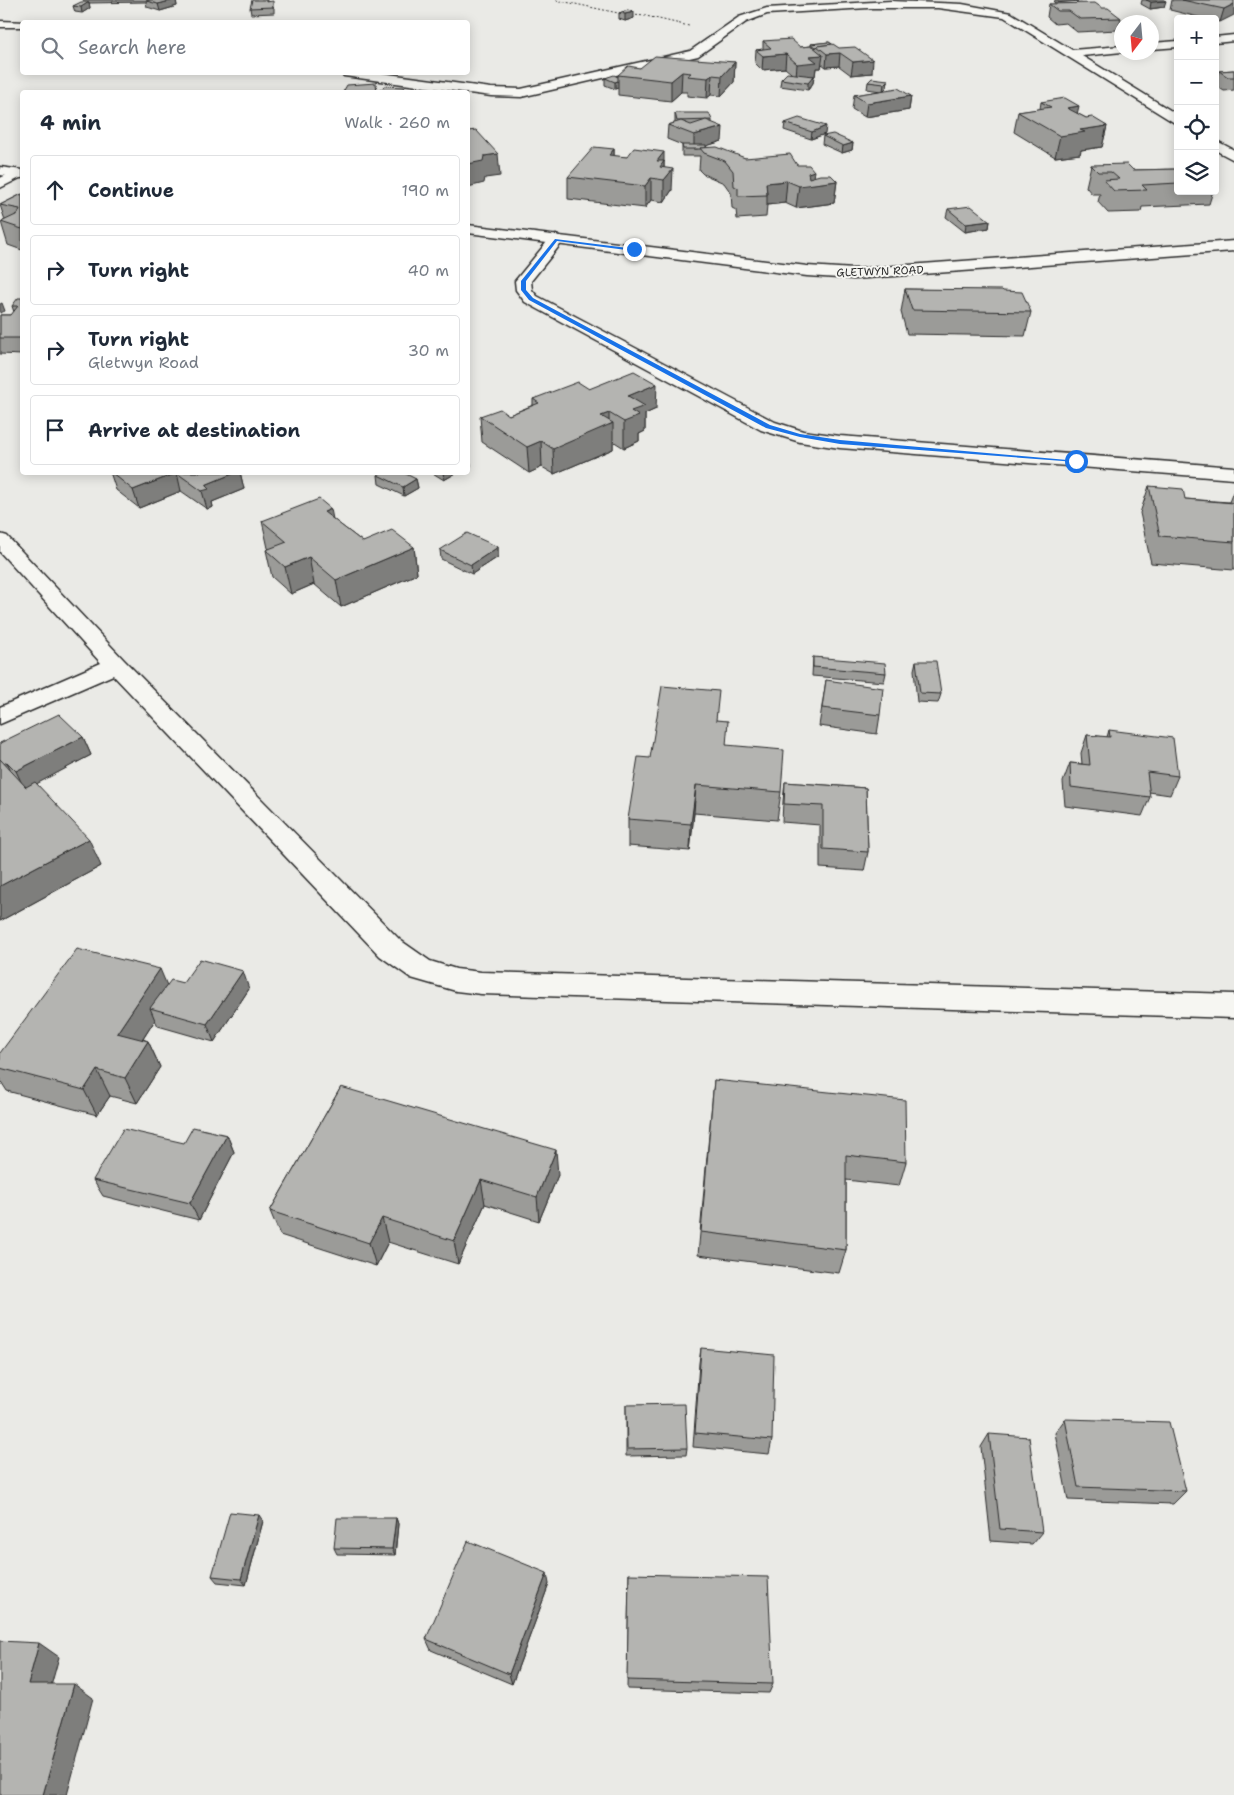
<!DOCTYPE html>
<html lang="en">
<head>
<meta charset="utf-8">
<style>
  :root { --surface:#fff; --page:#f2f2f3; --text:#1f2937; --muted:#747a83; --line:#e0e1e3 }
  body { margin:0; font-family:"Shantell Sans",sans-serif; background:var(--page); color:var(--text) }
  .controls { position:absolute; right:15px; top:15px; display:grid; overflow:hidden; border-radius:5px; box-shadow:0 2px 12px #0003 }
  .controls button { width:45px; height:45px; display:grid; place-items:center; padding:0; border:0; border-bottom:1px solid var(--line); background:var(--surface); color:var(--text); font:25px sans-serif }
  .compass { position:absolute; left:1114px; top:15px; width:45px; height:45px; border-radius:50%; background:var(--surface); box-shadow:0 2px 12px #0003; rotate:196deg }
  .stop { position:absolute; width:15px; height:15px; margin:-11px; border:4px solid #1a73e8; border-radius:50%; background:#fff }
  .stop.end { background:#1a73e8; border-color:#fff; box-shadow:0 1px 5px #0008 }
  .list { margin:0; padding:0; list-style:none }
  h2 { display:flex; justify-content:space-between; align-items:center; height:65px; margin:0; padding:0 20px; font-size:21px }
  h2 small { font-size:16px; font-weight:400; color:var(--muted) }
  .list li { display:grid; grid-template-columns:32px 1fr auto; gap:15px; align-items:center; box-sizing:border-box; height:70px; margin:0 10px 10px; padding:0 10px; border:1px solid var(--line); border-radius:5px }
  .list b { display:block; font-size:19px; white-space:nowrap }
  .list p { margin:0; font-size:16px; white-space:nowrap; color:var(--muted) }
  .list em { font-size:16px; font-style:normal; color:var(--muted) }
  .icon { flex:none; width:28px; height:28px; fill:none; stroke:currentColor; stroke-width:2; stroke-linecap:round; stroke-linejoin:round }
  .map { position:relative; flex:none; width:1234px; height:1795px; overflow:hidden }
  .search { position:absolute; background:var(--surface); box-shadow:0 2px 12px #0003; left:20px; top:20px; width:450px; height:55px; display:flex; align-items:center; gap:12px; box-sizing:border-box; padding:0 18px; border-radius:5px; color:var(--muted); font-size:19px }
  .panel { position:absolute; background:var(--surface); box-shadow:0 2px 12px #0003; left:20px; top:90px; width:450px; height:385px; border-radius:5px }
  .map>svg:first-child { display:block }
</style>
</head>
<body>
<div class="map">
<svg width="1234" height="1795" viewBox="0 0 1234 1795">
  <rect width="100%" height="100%" fill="#eaeae6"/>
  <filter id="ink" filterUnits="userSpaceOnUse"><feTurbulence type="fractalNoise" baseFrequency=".02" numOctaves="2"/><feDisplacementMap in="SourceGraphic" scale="10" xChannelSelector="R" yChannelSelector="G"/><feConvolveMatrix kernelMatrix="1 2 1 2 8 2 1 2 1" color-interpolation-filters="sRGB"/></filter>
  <g filter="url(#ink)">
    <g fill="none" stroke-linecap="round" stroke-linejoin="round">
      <!-- minor casing -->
      <g stroke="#2b2b2b" stroke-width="3">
        <g id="minor">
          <path d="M891 1 962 4 1011 13 1072 50 1122 46V52L1082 56 1178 115V125L1004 17 938 8H868L767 14 746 22 698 56 521 97 491 96 344 76 338 72H374L491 88 521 89 690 51 739 17 767 8Z"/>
          <path d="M0 21 26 22H22V27H0Z"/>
          <path d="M1234 35V41L1215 43V37Z"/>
          <path d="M1178 41V47L1152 49V43Z"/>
          <path d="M1215 140 1234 150V160L1215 150Z"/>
          <path d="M18 170 22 171V177L0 188V178Z"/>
          <path d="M556 235 561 237 564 240 531 281 532 290 537 296 775 422 803 431 840 436 1234 467V479L840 448 800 442 761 430 525 302 516 290 515 281 551 237Z"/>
          <path d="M0 534 7 536 124 660 400 940 430 961 456 969 481 972 1234 994V1018L481 994 456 991 411 978 380 956 113 675 0 724V707L101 663 0 552Z"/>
        </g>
      </g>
      <!-- tertiary casing -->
      <g stroke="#2b2b2b" stroke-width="3">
        <g id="tertiary">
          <path d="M0 167 22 170V178L0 175Z"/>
          <path d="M468 225 807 266 854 269 1234 241V251L854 279 807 276 468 233Z"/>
        </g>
      </g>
      <!-- path -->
      <g stroke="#2b2b2b" stroke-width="1" stroke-dasharray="2 2" stroke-linecap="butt">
        <path d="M556 0 623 14"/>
        <path d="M632 15 646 16 689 26"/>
      </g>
      <!-- minor -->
      <use href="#minor" fill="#f6f6f2" fill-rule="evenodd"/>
      <!-- tertiary -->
      <use href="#tertiary" fill="#f6f6f2" fill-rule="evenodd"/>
    </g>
    <!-- wall -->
    <g fill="#9b9b98" stroke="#2b2b2b">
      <path d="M83 0H176L177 6 160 11 147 7 146 2 89 3 90 8 82 13 75 12 73 6 84 2Z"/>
      <path d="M267 0V2L274 8V13L251 14 250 8Z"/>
      <path d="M1142 0H1164V7L1150 9 1141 4Z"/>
      <path d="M1172 0H1234L1220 22 1215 21V19H1206L1170 10Z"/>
      <path d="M1049 4 1102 8 1121 18 1118 30 1077 32 1066 23 1055 24 1047 17Z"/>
      <path d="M628 10 634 18 625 21 619 19V13Z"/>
      <path d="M763 41 800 47 811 46V44L829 42 872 73 851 75 839 66 826 67 822 64 821 68H816L815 76H812H814L813 83 808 90 780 86 781 79 791 73 785 68 762 70 755 63 756 50 763 49Z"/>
      <path d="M735 62 734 82 721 96 711 95 707 98 687 96V92H681L671 101 618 95V88L615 89 605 85V78L618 77V75L640 68Z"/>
      <path d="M1234 70V90L1224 91 1215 85V82L1219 71Z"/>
      <path d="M888 80 887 87 883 90 911 96 909 110 865 117 852 109 854 95 881 91 867 89 868 82Z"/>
      <path d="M1041 102 1078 114 1086 118 1107 126 1102 147 1081 150 1080 154 1055 157 1014 132 1018 112 1040 109Z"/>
      <path d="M675 113 712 120V122L722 141 706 146V148L745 158 797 165 813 177 837 181 834 203 796 208 785 203 767 205 766 217 737 219 736 210 732 208 731 193 724 183 703 174 699 170 700 156H682V145L667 139 668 125 675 123Z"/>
      <path d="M785 123 825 134 811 139 784 130Z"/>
      <path d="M823 136 853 143 852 150 842 153 822 144Z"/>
      <path d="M614 149V156L664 161V168L672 190 664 202 651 200 645 208 568 199V177Z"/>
      <path d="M1091 165 1133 170 1178 169V191H1213L1209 204 1142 207 1141 212 1108 213 1098 202 1100 194H1092L1086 187Z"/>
      <path d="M22 194V250L8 245 1 222 5 220 0 205Z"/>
      <path d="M948 209 990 221 989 228 965 232 946 217Z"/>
      <path d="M905 289 1003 291 1031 312 1025 336 907 334 901 312Z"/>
      <path d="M22 298V355L0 354V315H11L14 312 12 306Z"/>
      <path d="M589 389 656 409 645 414V431L639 434V441L624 448 613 441V449L554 474 542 467 529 473 482 442 480 416 509 415 533 405V399Z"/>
      <path d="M110 472H240L244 489 212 502 213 507 207 509 181 491 139 508 116 490Z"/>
      <path d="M431 472H458L444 480Z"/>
      <path d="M378 475 416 479 418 488 404 496 379 484Z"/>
      <path d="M1149 486 1185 499 1229 502 1233 492H1234V570L1151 563 1140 513Z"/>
      <path d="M333 519 363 542 414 547 417 574 341 607 314 584 291 594 272 577 266 550 269 549 268 548 262 521Z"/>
      <path d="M498 547V557L472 574 441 559 440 550Z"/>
      <path d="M813 657 886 673 884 682 812 676Z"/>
      <path d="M916 661 941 694 938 703 917 702 914 670Z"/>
      <path d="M826 680 880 715 877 734 819 726Z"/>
      <path d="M717 720 726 745 781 792 777 820 694 813 690 851 628 846V819L650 758Z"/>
      <path d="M1109 730 1178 776 1170 795 1149 792 1150 797 1142 816 1065 806 1063 782 1070 763 1082 764 1081 753 1087 735 1107 737Z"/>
      <path d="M83 737 91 755 36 783 101 866 0 921V743Z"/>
      <path d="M785 782 866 788 868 852 864 871 820 868V825L782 822 783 801Z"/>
      <path d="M183 983 249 989 214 1042 158 1026 155 1020 143 1039 148 1041 160 1067 137 1103 110 1096 97 1115 7 1091 0 1080V1053L167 985Z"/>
      <path d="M714 1080 906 1162 899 1186 846 1180V1250L839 1273 698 1255Z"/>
      <path d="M341 1087 558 1175 539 1221 485 1204 458 1264 388 1242 376 1266 280 1235 270 1211Z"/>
      <path d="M227 1135 234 1152 199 1220 103 1196 93 1180Z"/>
      <path d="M701 1348 772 1440 769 1454 693 1447 699 1363Z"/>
      <path d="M626 1405 687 1448 686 1455 626 1456Z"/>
      <path d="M1065 1419 1186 1491 1173 1504 1068 1500 1055 1433Z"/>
      <path d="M989 1434 1042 1532 1032 1544 991 1541 981 1447Z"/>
      <path d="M396 1518 398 1524 395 1555 337 1554 334 1548Z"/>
      <path d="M263 1521 246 1585 217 1582 212 1576Z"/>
      <path d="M629 1574 773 1684 769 1693 627 1689Z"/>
      <path d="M549 1584 512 1684 431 1650 426 1639Z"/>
    </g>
    <!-- shaded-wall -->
    <g fill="#7e7e7c" stroke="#2b2b2b">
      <path d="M174 0H176L177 6 160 11 158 4Z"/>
      <path d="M1055 0H1081V1L1054 3Z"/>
      <path d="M1166 1 1164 7 1150 9 1151 2Z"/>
      <path d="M89 2 90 8 82 13 81 7Z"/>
      <path d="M1234 4V15L1220 22 1224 9Z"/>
      <path d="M634 12V18L625 21V14Z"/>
      <path d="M840 53 839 66 826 67 827 54Z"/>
      <path d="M786 54 785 68 762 70 763 56Z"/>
      <path d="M823 55 821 68H816L815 76 796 77 797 64 809 56Z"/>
      <path d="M873 60 872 73 851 75 853 62Z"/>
      <path d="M735 62 734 82 721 96 722 76Z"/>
      <path d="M682 72 681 92 671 101V81Z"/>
      <path d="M712 75 711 95 707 98 708 78Z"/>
      <path d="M814 76 813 83 808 90V83Z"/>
      <path d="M888 80 887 87 883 91 884 84Z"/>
      <path d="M618 81V88L615 89V82Z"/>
      <path d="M911 96 909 110 865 117 867 103Z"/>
      <path d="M1079 106 1074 127 1067 108Z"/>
      <path d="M826 126 825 134 811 139 812 132Z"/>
      <path d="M1107 126 1102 147 1081 150 1080 154 1055 157 1060 136 1080 130Z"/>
      <path d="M723 127 722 141 697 149H694V135Z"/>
      <path d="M853 143 852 150 842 153 843 146Z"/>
      <path d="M614 149V171L609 155Z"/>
      <path d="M664 152V162V161V180L657 161Z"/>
      <path d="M498 154 500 176 485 178 484 183 468 187V164L484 156Z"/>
      <path d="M673 169 672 190 664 202V180Z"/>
      <path d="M814 171 812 184 837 181 834 203 796 208 799 186 808 173Z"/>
      <path d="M651 178V200L645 208V186Z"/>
      <path d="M787 181 785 203 767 205V195L766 183Z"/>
      <path d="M990 221 989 228 965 232 966 224Z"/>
      <path d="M2 303 5 311 0 313V304Z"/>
      <path d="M657 384 656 409 645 414V431L639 434V441L624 448V422L628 396Z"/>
      <path d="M609 413V425L613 423V449L554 474 553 449 601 416Z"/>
      <path d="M541 441 542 467 529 473 527 447Z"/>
      <path d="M470 457 471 466 468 467V458Z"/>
      <path d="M237 472H240L244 489 212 502 213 507 207 509 202 491 205 485Z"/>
      <path d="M443 472H458L444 480Z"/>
      <path d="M177 473 181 491 139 508 133 490Z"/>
      <path d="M416 479 418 488 404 496 403 487Z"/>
      <path d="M331 509 336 535 324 512Z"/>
      <path d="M414 547 417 574 341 607 336 580Z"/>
      <path d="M498 547V557L472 574 471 565Z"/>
      <path d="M309 557 314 584 291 594 285 567Z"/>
      <path d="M83 737 91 755 25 790 16 771Z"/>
      <path d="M7 762 16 781 0 766Z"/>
      <path d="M696 785 694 813 690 851 691 824Z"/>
      <path d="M89 839 101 866 0 921V886Z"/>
      <path d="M160 969 171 995 150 1008 155 1020 130 1059 117 1033Z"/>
      <path d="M243 971 249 989 214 1042 207 1024Z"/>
      <path d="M148 1041 160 1067 137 1103 125 1078Z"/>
      <path d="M97 1070 110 1096 97 1115 84 1090Z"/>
      <path d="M227 1135 234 1152 199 1220 190 1203Z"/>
      <path d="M556 1150 558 1175 539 1221 537 1197Z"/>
      <path d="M481 1180 485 1204 458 1264 454 1241Z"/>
      <path d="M382 1218 388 1242 376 1266 369 1243Z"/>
      <path d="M259 1515 263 1521 246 1585 241 1579Z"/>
      <path d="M396 1518 398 1524 395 1555 392 1549Z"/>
      <path d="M547 1573 549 1584 512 1684 509 1674Z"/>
      <path d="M39 1643 59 1657 48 1697 28 1684Z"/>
      <path d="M74 1684 93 1698 67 1795H43Z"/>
    </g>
    <!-- building -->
    <g fill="#b4b4b1" stroke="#2b2b2b">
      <path d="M150 0H174L158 4 146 1Z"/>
      <path d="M252 0H266V2L273 1V7L250 8Z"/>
      <path d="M1146 0H1164L1166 1 1151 2Z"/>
      <path d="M1182 0H1234V4L1224 9Z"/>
      <path d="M81 2H89L81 7 73 6Z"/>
      <path d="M1095 3 1102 8H1108L1121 18 1080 19 1069 11H1058L1049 4Z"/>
      <path d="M628 10 634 12 625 14 619 13Z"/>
      <path d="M791 39 800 47 812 46 823 55 809 56 817 62 797 64 786 54 763 56 756 50 771 48 763 41Z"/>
      <path d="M829 42 832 44 817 46 816 48 811 44Z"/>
      <path d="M833 44 839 48 855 47 873 60 853 62 840 53 827 54 817 46Z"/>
      <path d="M655 56 735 62 722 76 712 75 708 78 687 76 691 73 682 72 671 81 618 75 628 66 640 68Z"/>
      <path d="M1234 70V77H1228L1219 71Z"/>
      <path d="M787 73 814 76 808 83 781 79Z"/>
      <path d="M614 75 618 77V81L615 82 605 78Z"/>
      <path d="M872 78 888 80 884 84 868 82Z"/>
      <path d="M376 83 377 92H343L347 85Z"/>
      <path d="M384 86 405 87 401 92H414H378Z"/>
      <path d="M898 88 911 96 867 103 854 95Z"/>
      <path d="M1065 98 1079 106 1067 108 1086 118 1092 117 1107 126 1080 130 1085 132 1060 136 1018 112 1051 107 1041 102Z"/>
      <path d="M675 113H709L712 120 677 121Z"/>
      <path d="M799 118 826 126 812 132 785 123Z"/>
      <path d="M706 120 723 127 694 135 668 125 681 121 691 125Z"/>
      <path d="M476 130 498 154 484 156 483 161 468 164V131Z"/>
      <path d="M833 134 853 143 843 146 823 136Z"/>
      <path d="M682 145H706V148H700L701 149H683Z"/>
      <path d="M594 147 614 149 609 155 627 157 634 148 664 152 657 161H664L660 167 673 169 664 180 651 178 645 186 568 177Z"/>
      <path d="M717 147 745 158 790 154 797 165H809L814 171 808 173 809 178 820 175H831L837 181 799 186 787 181 766 183 767 195 738 196V188L734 186 733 171 725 161 704 153 700 148Z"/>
      <path d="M1127 164 1133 170 1178 169V183L1142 185 1147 190 1114 191 1104 180 1119 179 1111 172H1098L1091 165Z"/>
      <path d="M22 194V229L1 222 18 214 20 209 0 205Z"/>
      <path d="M971 206 990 221 966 224 948 209Z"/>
      <path d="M905 289 1002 290 1003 291 1022 292 1031 312 912 310Z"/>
      <path d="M18 298H22V338H0V315H11L18 306H12Z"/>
      <path d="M634 371 657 384 628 396 645 406 631 411 639 416 624 422 609 413 601 416 613 423 553 449 541 441 527 447 480 416 500 409 509 415 539 403 533 399 578 382 589 389Z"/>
      <path d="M111 472H237L205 485 209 489 202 491 177 473 133 490Z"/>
      <path d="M382 472H402L416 479 403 487 378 475Z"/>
      <path d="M1149 486 1183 489 1185 499 1234 503V542L1160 536Z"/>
      <path d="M319 499 331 509 324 512 363 542 392 530 414 547 336 580 309 557 285 567 266 550 287 542 262 521Z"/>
      <path d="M467 533 498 547 471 565 440 550Z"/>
      <path d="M813 657 885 663 886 673 813 667Z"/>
      <path d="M916 661H936L941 694 920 693Z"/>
      <path d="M826 680 883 688 880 715 822 708Z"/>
      <path d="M662 686 719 691 716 720 728 721 726 745 784 750 781 792 696 785 691 824 628 819 638 757 650 758Z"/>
      <path d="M59 714 83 737 16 771 7 762 4 764 0 759V743Z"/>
      <path d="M1109 730 1173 738 1178 776 1147 772 1150 797 1071 787 1070 763 1090 765 1087 735 1110 737Z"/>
      <path d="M0 759 26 787 35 782 89 839 0 886Z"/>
      <path d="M785 782 866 788 868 852 823 849V806L784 804Z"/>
      <path d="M77 949 160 969 117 1033 148 1041 125 1078 97 1070 84 1090 0 1068V1053Z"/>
      <path d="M200 959 243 971 207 1024 150 1008 171 980 183 983Z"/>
      <path d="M714 1080 905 1100 906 1162 846 1155V1250L701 1232Z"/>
      <path d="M341 1087 556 1150 537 1197 481 1180 454 1241 382 1218 369 1243 270 1211Z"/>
      <path d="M193 1127 227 1135 190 1203 93 1180 123 1129 184 1143Z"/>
      <path d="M701 1348 774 1355 772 1440 695 1433Z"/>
      <path d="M685 1404 687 1448 627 1449 626 1405Z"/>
      <path d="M1065 1419 1169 1422 1186 1491 1078 1487Z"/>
      <path d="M989 1434 1029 1437 1042 1532 1000 1529Z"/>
      <path d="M230 1512 259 1515 241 1579 212 1576Z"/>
      <path d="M337 1518H396L392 1549 334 1548Z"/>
      <path d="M468 1541 547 1573 509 1674 426 1639Z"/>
      <path d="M629 1574 768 1577 773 1684 627 1680Z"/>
      <path d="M0 1641 39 1643 28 1684H74L43 1795H0Z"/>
    </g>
  </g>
  <!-- route -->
  <path fill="#1a73e8" d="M555 239 636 249 634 251 557 241 526 281V290L533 298 770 425 800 434 840 440 1079 461 1076 462 840 444 800 437 766 428 529 300 521 290V281Z"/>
  <g text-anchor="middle" stroke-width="4" stroke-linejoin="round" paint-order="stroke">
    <!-- far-street labels -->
    <g font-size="11" fill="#2b2b2b" stroke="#f6f6f2">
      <text transform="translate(880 271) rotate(-2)" y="4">GLETWYN ROAD</text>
    </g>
  </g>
</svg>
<div class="controls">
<button>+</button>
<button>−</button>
<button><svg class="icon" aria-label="locate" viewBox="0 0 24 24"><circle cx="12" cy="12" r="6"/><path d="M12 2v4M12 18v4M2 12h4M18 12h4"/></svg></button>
<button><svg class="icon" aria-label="layers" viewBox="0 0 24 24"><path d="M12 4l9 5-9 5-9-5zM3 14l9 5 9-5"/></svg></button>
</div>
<svg class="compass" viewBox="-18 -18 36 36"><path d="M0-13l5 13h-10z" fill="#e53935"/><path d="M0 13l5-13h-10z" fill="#747a83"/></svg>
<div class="stop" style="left:1076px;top:461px"></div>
<div class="stop end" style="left:634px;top:249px"></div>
<div class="search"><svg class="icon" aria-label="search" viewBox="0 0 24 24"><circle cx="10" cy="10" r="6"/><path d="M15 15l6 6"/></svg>Search here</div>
<section class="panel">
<h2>4 min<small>Walk · 260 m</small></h2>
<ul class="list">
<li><svg class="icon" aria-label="ahead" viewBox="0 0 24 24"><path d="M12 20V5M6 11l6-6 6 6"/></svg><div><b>Continue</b></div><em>190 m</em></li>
<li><svg class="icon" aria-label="right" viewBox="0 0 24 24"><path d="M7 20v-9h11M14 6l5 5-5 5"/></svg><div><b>Turn right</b></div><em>40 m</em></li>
<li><svg class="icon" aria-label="right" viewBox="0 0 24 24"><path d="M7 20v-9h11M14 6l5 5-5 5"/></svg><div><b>Turn right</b><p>Gletwyn Road</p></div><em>30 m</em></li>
<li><svg class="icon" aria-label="arrive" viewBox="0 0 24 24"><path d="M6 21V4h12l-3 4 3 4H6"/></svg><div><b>Arrive at destination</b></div></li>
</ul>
</section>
</div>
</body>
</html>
